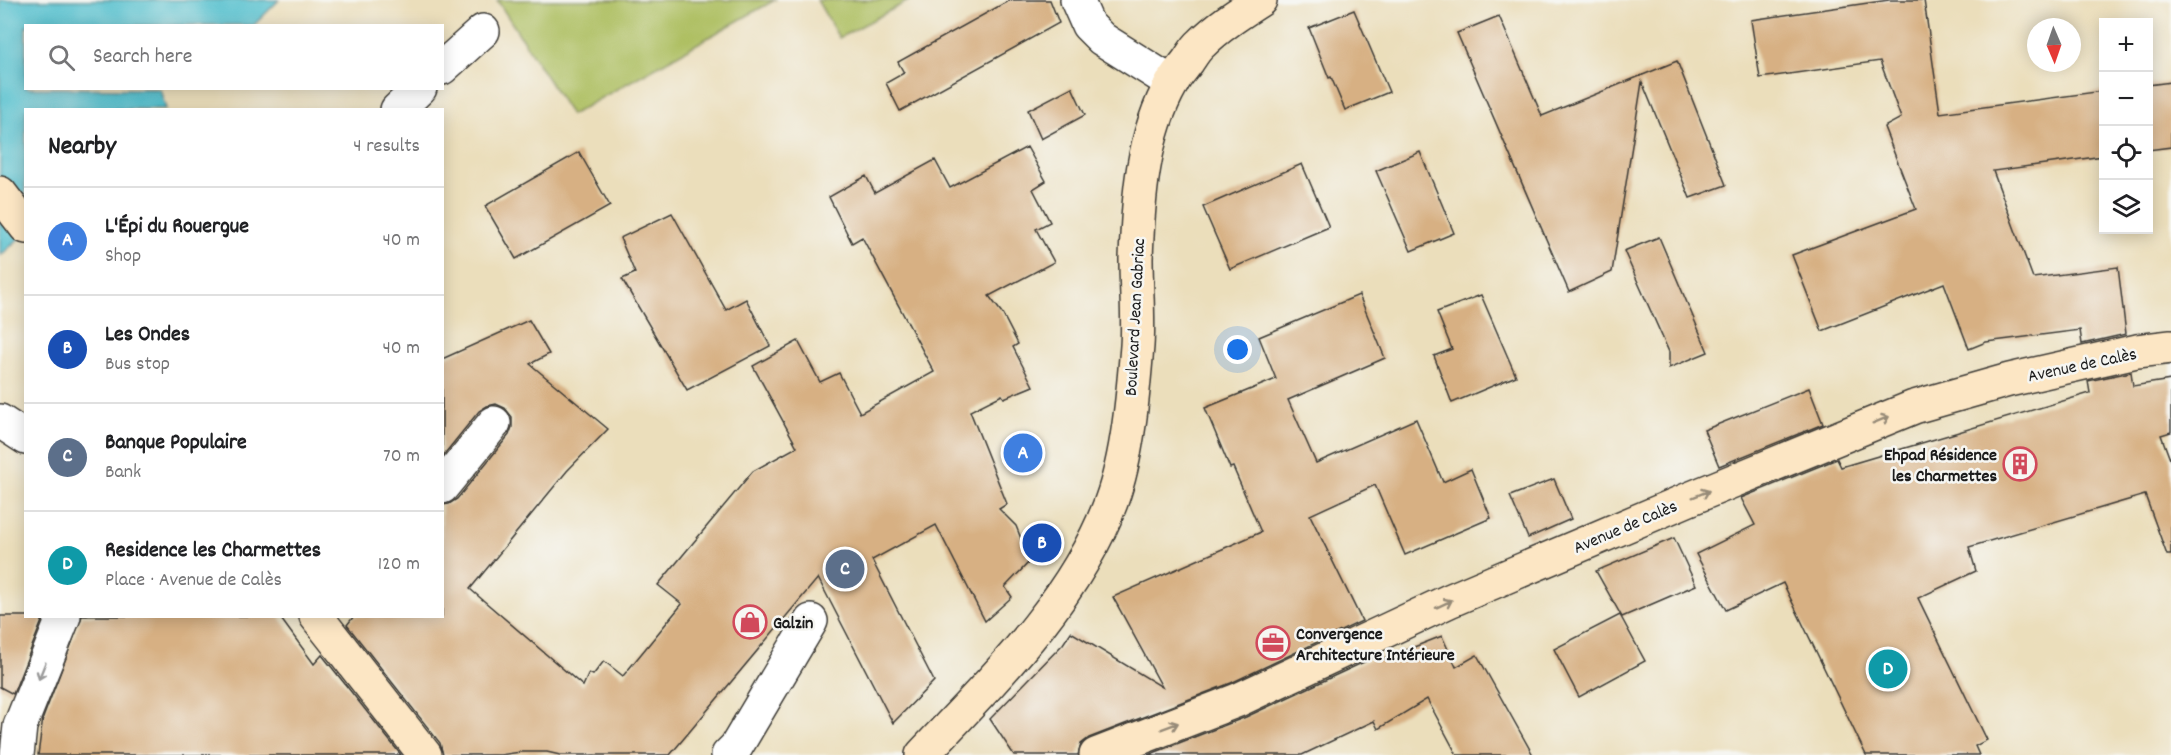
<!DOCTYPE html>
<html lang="en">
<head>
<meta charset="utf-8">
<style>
  :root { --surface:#fff; --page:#f6f6f6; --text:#202124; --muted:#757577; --line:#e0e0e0; --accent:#d93025 }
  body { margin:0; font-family:Dekko,sans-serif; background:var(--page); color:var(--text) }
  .controls { position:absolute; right:18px; top:18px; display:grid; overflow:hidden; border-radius:0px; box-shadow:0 3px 15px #0003 }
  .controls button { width:54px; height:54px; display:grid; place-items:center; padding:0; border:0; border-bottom:2px solid var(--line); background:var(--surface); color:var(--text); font:30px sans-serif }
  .compass { position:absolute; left:2027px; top:18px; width:54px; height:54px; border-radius:50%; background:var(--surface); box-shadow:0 3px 15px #0003; rotate:178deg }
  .you { position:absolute; left:1238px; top:350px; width:21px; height:21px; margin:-15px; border:4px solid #fff; border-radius:50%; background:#1a73e8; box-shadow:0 0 0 9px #1a73e833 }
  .badge { display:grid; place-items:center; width:39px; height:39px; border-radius:50%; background:var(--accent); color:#fff; font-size:20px; font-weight:700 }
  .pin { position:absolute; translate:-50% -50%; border:3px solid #fff; box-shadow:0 2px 6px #0006 }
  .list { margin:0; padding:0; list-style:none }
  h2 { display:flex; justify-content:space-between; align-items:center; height:78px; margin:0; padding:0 24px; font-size:26px }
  h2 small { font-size:20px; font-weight:400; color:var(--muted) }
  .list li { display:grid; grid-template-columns:39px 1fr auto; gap:18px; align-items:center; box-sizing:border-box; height:108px; padding:0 24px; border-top:2px solid var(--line) }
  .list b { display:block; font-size:22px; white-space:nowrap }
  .list p { margin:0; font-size:20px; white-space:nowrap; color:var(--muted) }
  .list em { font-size:20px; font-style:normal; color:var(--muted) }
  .icon { flex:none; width:33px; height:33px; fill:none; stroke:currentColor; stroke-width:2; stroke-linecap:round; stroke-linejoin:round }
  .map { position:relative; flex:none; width:2171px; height:755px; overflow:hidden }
  .search { position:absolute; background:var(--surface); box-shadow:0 3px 15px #0003; left:24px; top:24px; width:420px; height:66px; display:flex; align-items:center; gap:15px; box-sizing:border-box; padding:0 21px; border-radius:0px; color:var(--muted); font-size:22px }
  .panel { position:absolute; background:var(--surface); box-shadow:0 3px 15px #0003; left:24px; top:108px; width:420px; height:510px; border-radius:0px }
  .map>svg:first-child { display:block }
</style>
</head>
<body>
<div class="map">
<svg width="2171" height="755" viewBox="0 0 2171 755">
  <rect width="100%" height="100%" fill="#f6f6f2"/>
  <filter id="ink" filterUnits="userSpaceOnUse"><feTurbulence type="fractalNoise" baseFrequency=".0167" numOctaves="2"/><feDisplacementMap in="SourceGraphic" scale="12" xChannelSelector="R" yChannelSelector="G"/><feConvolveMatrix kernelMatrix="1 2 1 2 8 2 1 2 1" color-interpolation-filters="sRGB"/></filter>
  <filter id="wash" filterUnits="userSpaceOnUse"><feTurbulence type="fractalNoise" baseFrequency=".008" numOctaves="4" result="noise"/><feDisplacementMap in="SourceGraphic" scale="24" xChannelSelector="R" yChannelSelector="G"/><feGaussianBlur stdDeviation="1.35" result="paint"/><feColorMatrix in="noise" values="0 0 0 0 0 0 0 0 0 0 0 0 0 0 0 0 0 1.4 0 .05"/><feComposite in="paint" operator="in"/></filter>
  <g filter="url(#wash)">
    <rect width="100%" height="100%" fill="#ebdebb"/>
    <!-- green -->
    <g fill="#aebf62" stroke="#656e3f" stroke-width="1.5">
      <path d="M497 0H775L571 115Z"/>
      <path d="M817 0H910L839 38Z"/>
    </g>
    <!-- water -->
    <path fill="#54c0ce" stroke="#386e75" stroke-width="1.5" d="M0 0H279L254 25 26 26V88L160 89 166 109 26 110 25 233 0 256Z"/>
    <g id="blocks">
      <!-- building -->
      <g fill="#d7b083">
        <path d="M1010 0H1050L1059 23 900 111 886 83 904 73 898 62Z"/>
        <path d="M1889 0H1924L1940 113 2103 91V156L1993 171 2033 278 2118 267 2126 334 2082 344 2080 330 1986 342 1969 349 1944 283 1822 331 1792 255 1916 209 1884 127 1901 118 1880 61 1760 78 1751 20Z"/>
        <path d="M1354 10 1389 92 1345 110 1331 77 1329 78 1309 28Z"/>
        <path d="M1499 16 1542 116 1677 61 1726 185 1690 198 1642 82 1612 272 1569 292 1457 33Z"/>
        <path d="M2171 82V147L2148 150V85Z"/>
        <path d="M1072 87 1085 115 1041 139 1028 110Z"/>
        <path d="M1027 147 1046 181 1033 189 1050 222 1036 229 1054 262 989 296 1002 313 1018 344 1013 347 1033 386 1004 398 1002 395 970 411 1007 504 999 509 1016 526 1030 561 1005 587 1012 597 985 621 936 525 872 560 934 681 893 723 818 578 670 755H560L547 752H521L500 755H443L440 743 347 625 354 616H442V505L449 504 457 499 509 435 512 427V417L505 408 496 404 487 406 479 411 442 457V359L529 320 549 354 530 364 608 429 567 471 470 589 583 686 589 673 593 675 604 661 623 676 682 604 658 585 753 471 797 447 753 366 798 341 820 382 839 373 860 413 934 372 862 237 852 243 829 197 866 176 875 193 935 160 950 188Z"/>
        <path d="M579 152 610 206 516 259 485 206Z"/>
        <path d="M1420 152 1454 233 1411 251 1376 171Z"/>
        <path d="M1302 164 1329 227 1230 269 1203 207Z"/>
        <path d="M672 213 726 310 746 299 770 346 687 390 622 279 635 273 620 238Z"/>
        <path d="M1659 237 1708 352 1669 368V352L1624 251Z"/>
        <path d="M1359 295 1385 358 1288 400 1316 463 1416 419 1443 482 1471 469 1491 518 1405 555 1375 485 1310 515 1362 621 1231 683 1089 738 1081 744 1078 755H1014L990 719 1063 644 1071 632 1162 687 1113 597 1261 532 1233 467 1230 468 1205 408 1276 379 1259 337Z"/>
        <path d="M1481 295 1516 376 1452 403 1434 356 1452 349 1437 312Z"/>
        <path d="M2131 372 2133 386 2171 380V432L2161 435 2171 462V555H2167L2145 495 1969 547 1976 571 1918 598 1987 740 1975 746 1979 755H1866L1783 583 1726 610 1696 554 1755 525 1741 498 1837 459 1841 467 2090 393 2088 381Z"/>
        <path d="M1809 388 1823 424 1719 466 1704 430Z"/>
        <path d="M1554 479 1571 519 1528 538 1510 496Z"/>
        <path d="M1674 538 1696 585 1622 617 1596 571Z"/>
        <path d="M1620 615 1645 661 1579 697 1554 649Z"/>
        <path d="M0 616H44L13 694 0 687Z"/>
        <path d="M82 616H279L314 664 322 655 401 755H38L43 718Z"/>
        <path d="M1442 636 1456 667 1477 655 1533 755H1457L1427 699 1378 729 1374 721 1302 755H1148L1246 717 1379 655 1381 660Z"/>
      </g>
    </g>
  </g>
  <g filter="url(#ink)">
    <use href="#blocks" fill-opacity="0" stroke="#3b3934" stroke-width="1.5"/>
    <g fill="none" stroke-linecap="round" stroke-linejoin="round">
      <!-- street casing -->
      <g stroke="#3b3934" stroke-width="36">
        <g id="street">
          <path d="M1077 0 1088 25 1102 39 1172 83"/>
          <path d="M442 68 483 31"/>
          <path d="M397 110 420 88"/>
          <path d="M0 421 26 438"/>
          <path d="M442 487 494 423"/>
          <path d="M17 755 20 726 64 616"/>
          <path d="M728 755 736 747 811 621"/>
        </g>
      </g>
      <!-- secondary casing -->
      <g stroke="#3b3934" stroke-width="36">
        <g id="secondary">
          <path d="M0 193 26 227"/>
          <path d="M316 616 425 755"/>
          <path d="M922 755C992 681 1075 600 1111 502 1128 456 1133 395 1137 346 1139 317 1136 288 1136 259 1138 201 1142 135 1172 83 1176 75 1183 68 1188 61 1192 55 1196 48 1202 43 1219 26 1240 13 1260 0"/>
          <path d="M1096 755 1238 700 1449 601 1689 499 1914 407 2009 380 2137 351 2171 347"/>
        </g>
      </g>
      <!-- street -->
      <use href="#street" stroke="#fff" stroke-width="33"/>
      <!-- secondary -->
      <use href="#secondary" stroke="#fce6c4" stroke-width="33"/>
    </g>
    <!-- one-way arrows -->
    <defs><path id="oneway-shaft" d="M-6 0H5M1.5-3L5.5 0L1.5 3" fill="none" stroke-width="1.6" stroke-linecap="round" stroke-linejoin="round" transform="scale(1.5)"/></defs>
    <g stroke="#978b78">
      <use href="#oneway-shaft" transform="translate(1881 420) rotate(-22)"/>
      <use href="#oneway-shaft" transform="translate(1701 494) rotate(-22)"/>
      <use href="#oneway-shaft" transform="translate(1444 604) rotate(-25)"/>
      <use href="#oneway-shaft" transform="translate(1170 726) rotate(-21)"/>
    </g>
    <use stroke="#999" href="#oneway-shaft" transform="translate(42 671) rotate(112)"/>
  </g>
  <!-- icons -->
  <defs>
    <g id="building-ring" transform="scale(1.725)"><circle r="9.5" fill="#f6f6f2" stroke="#d1495b" stroke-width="1.5"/><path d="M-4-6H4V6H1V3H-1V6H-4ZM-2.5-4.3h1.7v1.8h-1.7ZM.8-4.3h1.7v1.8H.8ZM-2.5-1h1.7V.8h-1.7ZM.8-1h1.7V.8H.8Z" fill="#d1495b"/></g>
    <g id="shop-ring" transform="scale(1.725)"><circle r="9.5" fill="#f6f6f2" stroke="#d1495b" stroke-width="1.5"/><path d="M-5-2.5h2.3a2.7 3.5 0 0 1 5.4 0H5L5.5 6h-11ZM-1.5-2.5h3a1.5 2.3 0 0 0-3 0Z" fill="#d1495b"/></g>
    <g id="office-ring" transform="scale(1.725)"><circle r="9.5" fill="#f6f6f2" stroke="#d1495b" stroke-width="1.5"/><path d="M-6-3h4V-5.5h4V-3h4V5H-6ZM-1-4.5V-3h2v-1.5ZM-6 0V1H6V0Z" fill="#d1495b"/></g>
  </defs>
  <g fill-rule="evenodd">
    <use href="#building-ring" x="2020" y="464"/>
    <use href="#shop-ring" x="750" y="622"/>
    <use href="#office-ring" x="1273" y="643"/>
  </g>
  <g text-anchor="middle" stroke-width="5" stroke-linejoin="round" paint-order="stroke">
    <!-- street labels -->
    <g font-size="18" fill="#1c1c1c" stroke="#f6f6f2">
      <text transform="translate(1134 317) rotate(-87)" y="6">Boulevard Jean Gabriac</text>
      <text transform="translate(2082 364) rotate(-12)" y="6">Avenue de Calès</text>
      <text transform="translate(1625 526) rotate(-23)" y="6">Avenue de Calès</text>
    </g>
    <!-- poi labels -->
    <g font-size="18" font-weight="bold" fill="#1c1c1c" stroke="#f6f6f2" text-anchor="start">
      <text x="1997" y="460" text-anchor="end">Ehpad Résidence<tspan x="1997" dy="21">les Charmettes</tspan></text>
      <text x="773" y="628">Galzin</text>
      <text x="1296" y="639">Convergence<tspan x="1296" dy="21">Architecture Intérieure</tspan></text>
    </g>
  </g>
</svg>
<div class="controls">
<button>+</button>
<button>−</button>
<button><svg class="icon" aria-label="locate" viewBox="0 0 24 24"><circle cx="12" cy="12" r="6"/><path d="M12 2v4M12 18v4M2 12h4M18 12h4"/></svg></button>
<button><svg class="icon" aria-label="layers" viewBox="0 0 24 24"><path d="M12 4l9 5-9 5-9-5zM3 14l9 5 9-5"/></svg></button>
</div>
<svg class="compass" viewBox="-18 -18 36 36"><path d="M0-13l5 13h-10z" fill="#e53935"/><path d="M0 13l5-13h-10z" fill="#757577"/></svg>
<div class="you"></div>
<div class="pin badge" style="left:1023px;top:453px;background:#3f7fe0">A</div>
<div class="pin badge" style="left:1042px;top:543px;background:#1a4fb4">B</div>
<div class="pin badge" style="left:845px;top:569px;background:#5c6f8a">C</div>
<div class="pin badge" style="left:1888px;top:669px;background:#0f9aa8">D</div>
<div class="search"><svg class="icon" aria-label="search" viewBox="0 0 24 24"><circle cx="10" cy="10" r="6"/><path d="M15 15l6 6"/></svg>Search here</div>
<section class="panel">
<h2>Nearby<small>4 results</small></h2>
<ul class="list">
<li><span class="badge" style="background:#3f7fe0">A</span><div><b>L'Épi du Rouergue</b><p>Shop</p></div><em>40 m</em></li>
<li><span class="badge" style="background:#1a4fb4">B</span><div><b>Les Ondes</b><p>Bus stop</p></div><em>40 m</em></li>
<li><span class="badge" style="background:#5c6f8a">C</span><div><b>Banque Populaire</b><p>Bank</p></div><em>70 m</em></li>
<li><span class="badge" style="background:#0f9aa8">D</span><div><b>Residence les Charmettes</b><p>Place · Avenue de Calès</p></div><em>120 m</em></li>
</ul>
</section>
</div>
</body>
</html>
